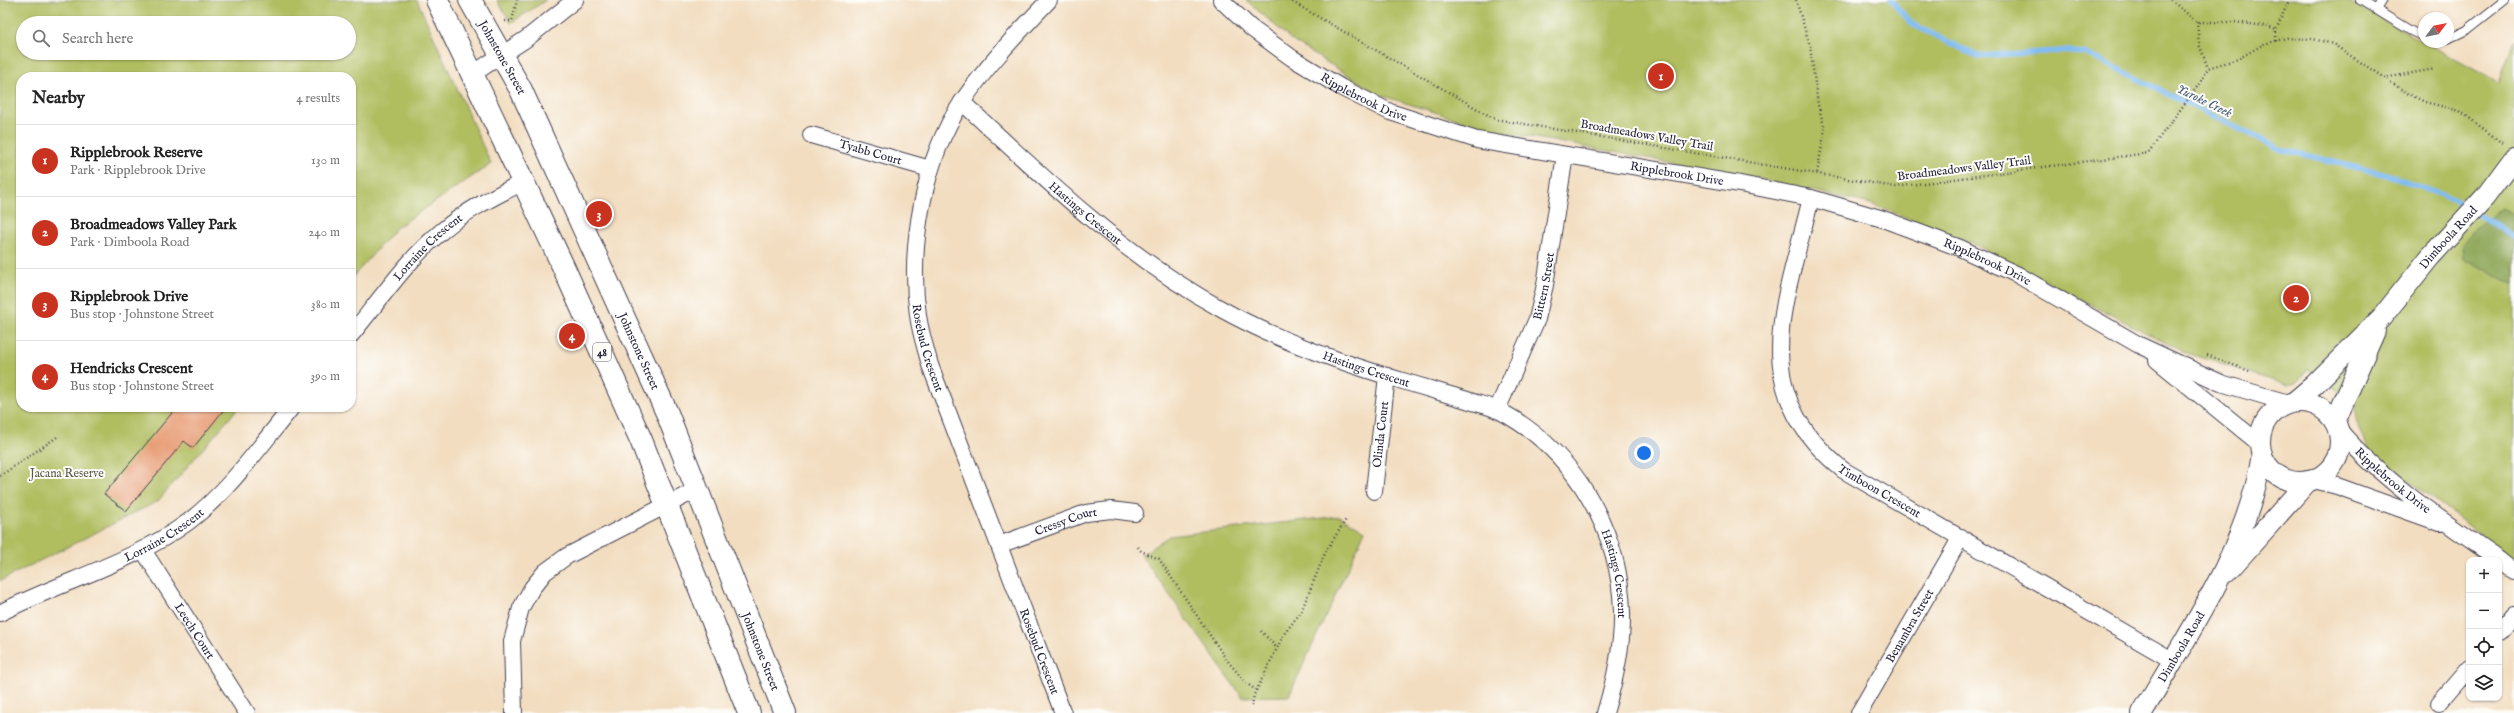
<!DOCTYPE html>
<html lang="en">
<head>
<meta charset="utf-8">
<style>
  :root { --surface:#fff; --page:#f6f6f6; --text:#222; --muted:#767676; --line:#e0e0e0; --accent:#c8321e }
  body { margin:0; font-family:"IM FELL English",serif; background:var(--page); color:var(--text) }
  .controls { position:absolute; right:12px; bottom:12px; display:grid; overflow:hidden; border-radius:8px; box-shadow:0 1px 3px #0004 }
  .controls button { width:36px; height:36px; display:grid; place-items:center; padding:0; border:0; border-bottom:1px solid var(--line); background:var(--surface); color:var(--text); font:20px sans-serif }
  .compass { position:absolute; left:2418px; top:12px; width:36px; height:36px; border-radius:50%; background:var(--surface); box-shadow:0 1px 3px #0004; rotate:58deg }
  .you { position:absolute; left:1644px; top:453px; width:14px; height:14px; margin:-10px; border:3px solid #fff; border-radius:50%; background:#1a73e8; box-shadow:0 0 0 6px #1a73e833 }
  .badge { display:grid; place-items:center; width:26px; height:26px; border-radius:50%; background:var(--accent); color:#fff; font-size:13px; font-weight:700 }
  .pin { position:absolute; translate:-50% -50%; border:2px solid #fff; box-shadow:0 1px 4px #0006 }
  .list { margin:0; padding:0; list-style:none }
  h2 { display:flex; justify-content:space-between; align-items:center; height:52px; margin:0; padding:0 16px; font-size:17px }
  h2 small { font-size:13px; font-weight:400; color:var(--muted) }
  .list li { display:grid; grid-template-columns:26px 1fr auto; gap:12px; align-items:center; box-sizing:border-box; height:72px; padding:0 16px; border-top:1px solid var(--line) }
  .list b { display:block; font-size:15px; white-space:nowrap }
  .list p { margin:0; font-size:13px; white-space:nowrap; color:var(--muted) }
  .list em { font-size:13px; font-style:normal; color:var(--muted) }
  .icon { flex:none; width:22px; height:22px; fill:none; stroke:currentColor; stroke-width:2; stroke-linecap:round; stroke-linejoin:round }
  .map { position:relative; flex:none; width:2514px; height:713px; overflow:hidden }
  .search { position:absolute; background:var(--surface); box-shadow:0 1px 3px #0004; left:16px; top:16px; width:340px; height:44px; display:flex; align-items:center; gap:10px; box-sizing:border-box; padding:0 14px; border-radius:22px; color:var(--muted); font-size:15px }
  .panel { position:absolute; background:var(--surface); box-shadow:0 1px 3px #0004; left:16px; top:72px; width:340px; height:340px; border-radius:16px }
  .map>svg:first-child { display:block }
</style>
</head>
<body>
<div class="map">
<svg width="2514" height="713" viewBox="0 0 2514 713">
  <rect width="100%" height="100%" fill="#fdfcf7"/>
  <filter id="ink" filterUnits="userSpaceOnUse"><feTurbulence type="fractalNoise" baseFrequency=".025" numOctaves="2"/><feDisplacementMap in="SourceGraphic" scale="8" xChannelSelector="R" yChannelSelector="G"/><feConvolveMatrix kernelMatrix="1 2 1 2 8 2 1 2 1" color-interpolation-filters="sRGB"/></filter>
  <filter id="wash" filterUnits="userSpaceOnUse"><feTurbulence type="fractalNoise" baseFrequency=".012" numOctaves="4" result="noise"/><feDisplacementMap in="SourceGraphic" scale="16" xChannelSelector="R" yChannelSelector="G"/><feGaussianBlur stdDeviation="0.9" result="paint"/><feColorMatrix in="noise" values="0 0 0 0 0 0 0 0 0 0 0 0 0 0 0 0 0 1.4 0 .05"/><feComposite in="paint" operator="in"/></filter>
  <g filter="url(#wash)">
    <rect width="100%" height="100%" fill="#f2ddc0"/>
    <!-- green -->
    <g fill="#b0be61" stroke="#69704e" fill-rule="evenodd">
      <path d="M0 0H417L491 164 396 228 351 279V77H21V407H239L158 501 0 581ZM23 23H349V53H23Z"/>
      <path d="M497 0H546L511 23Z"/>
      <path d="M1246 0H2346L2499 83 2514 40V560L2370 451C2360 435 2354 422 2355 403L2308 369 2296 383 2287 385 2183 352 1972 243 1871 204 1755 178 1492 130 1380 95 1294 42Z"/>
      <path d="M1340 516 1365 531 1289 696 1242 697 1141 555 1169 536Z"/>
    </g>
    <!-- forest -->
    <path fill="#8ca557" stroke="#576449" d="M2501 208 2514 214V285L2464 258 2463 244 2475 228Z"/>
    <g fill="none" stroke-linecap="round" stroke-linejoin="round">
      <!-- stream -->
      <path stroke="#80bcf2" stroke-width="5.5" d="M1891 0 1912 24 1977 56 2059 51 2085 53 2280 149 2395 177 2455 200 2514 237"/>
    </g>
    <g id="blocks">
      <!-- building -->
      <path fill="#e79a72" d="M177 407H226L193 448 184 441 126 511 104 494Z"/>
    </g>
  </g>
  <g filter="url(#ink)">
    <use href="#blocks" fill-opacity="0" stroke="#413e4f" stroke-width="1"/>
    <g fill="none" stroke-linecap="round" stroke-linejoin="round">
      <!-- service casing -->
      <g stroke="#413e4f" stroke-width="10">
        <g id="service">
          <path d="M2360 0 2411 31 2424 37"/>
          <path d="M2376 10 2382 0"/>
          <path d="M2448 39 2467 30 2505 0"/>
        </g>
      </g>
      <!-- minor casing -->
      <g stroke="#413e4f" stroke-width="18">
        <g id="minor">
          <path id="s1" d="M1049 0C1019 32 987 65 962 102 924 159 908 247 918 315 920 332 926 349 930 365L1063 713"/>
          <path id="s2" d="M1221 0 1251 28 1292 58 1342 88 1390 112 1477 140 1740 184 1811 198 1883 219 1960 248 2018 275 2139 345 2221 383 2288 403"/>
          <path d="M471 75 526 39 575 0"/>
          <path id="s3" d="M962 102C1043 178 1124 256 1223 310 1281 342 1343 363 1406 382 1426 388 1447 394 1467 400 1478 404 1490 406 1500 411 1573 450 1620 529 1622 612 1623 646 1615 680 1605 713"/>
          <path id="s4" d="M811 135 930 169"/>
          <path id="s5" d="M1811 198C1786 303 1743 389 1843 470L2172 660"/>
          <path id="s6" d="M351 335C380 300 407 260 442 231 466 210 496 196 523 182"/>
          <path d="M2157 360 2260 444"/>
          <path id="s7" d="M1497 410 1537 319 1545 285 1565 155"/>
          <path id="s8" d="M2339 430C2383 481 2443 521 2499 560"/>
          <path d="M2314 480 2337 486 2440 523"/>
          <path id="s9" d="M1374 491 1387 376"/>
          <path id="s10" d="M999 545 1086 513 1111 510 1135 513"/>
          <path id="s11" d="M143 550 247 713"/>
          <path d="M2499 560 2514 572"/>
          <path id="s12" d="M0 613C62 581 132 563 188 522 229 491 260 446 292 407"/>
          <path d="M2499 632 2514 614"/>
          <path d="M2439 703 2469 668"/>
          <path d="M514 713 512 641 521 608 532 588 545 572 567 556 698 489"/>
          <path id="s13" d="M1859 713 1961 537"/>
        </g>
      </g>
      <!-- tertiary casing -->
      <g stroke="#413e4f" stroke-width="22">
        <g id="tertiary">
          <circle cx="2300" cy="442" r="40"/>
          <path id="s14" d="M2294 402 2314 385 2382 317 2430 257 2485 197 2514 158"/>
          <path d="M2335 422 2375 331"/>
          <path d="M2227 572 2308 481"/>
          <path id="s15" d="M2142 713C2188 634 2249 546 2262 454"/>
        </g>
      </g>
      <!-- primary casing -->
      <g stroke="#413e4f" stroke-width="24">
        <g id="primary">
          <path d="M437 0 563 266 641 440 749 713"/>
          <path id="s16" d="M470 0 521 90 667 413 785 713"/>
        </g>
      </g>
      <!-- path -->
      <g stroke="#413e4f" stroke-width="2.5" stroke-dasharray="1 3" stroke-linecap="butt">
        <path d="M1289 0 1495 119 1895 187 2148 153 2200 83 2208 68 2238 59 2264 44 2287 38 2313 39 2333 44 2407 93 2425 102 2460 111 2502 143"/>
        <path d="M1796 0 1810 46 1818 105 1825 129 1817 173"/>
        <path d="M2171 0 2197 22H2234L2265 26 2276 30"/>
        <path d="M505 21H512L517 0"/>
        <path d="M2197 22 2199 44 2208 68"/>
        <path d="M2276 41V30L2289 0"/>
        <path d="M2384 78 2435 69"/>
        <path d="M2207 355 2249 371"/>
        <path d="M0 476 57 437"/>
        <path d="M1138 547 1141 551 1159 559 1226 659 1246 683 1256 690"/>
        <path d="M1261 631 1277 648"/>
        <path d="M1252 706 1254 695 1284 634 1301 612 1326 551 1347 518"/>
      </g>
      <!-- service -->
      <use href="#service" stroke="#fff" stroke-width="8"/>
      <!-- minor -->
      <use href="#minor" stroke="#fff" stroke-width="16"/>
      <!-- tertiary -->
      <use href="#tertiary" stroke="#fff" stroke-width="20"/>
      <!-- primary -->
      <use href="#primary" stroke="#fff" stroke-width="22"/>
    </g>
  </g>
  <g text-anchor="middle" stroke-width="4" stroke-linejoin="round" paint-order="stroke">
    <!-- shield labels -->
    <rect fill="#fdfcf7" stroke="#646373" stroke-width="1" x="593" y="343" width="18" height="18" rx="3"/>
    <g font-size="11" font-weight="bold" fill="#22223b">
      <text x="602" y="356">48</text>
    </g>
    <!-- street labels -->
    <g font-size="12" fill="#22223b" stroke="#fdfcf7">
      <text dy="4" stroke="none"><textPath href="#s16" startOffset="66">Johnstone Street</textPath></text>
      <text dy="4" stroke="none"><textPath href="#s2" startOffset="174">Ripplebrook Drive</textPath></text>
      <text transform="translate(1647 135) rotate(10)" y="4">Broadmeadows Valley Trail</text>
      <text dy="4" stroke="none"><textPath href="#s4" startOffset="62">Tyabb Court</textPath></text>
      <text transform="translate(1964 168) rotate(-7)" y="4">Broadmeadows Valley Trail</text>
      <text dy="4" stroke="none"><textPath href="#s2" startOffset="498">Ripplebrook Drive</textPath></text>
      <text dy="4" stroke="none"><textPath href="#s3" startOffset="166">Hastings Crescent</textPath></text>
      <text dy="4" stroke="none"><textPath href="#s14" startOffset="226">Dimboola Road</textPath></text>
      <text dy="4" stroke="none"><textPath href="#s6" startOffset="117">Lorraine Crescent</textPath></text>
      <text dy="4" stroke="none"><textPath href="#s2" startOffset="822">Ripplebrook Drive</textPath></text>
      <text dy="4" stroke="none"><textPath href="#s7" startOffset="133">Bittern Street</textPath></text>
      <text dy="4" stroke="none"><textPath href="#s1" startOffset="390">Rosebud Crescent</textPath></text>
      <text dy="4" stroke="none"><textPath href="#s16" startOffset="390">Johnstone Street</textPath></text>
      <text dy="4" stroke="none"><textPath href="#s3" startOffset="490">Hastings Crescent</textPath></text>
      <text dy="4" stroke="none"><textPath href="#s9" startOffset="57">Olinda Court</textPath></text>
      <text dy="4" stroke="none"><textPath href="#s8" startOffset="74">Ripplebrook Drive</textPath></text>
      <text dy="4" stroke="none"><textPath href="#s5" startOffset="338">Timboon Crescent</textPath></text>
      <text dy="4" stroke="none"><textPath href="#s10" startOffset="71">Cressy Court</textPath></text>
      <text dy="4" stroke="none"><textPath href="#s12" startOffset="182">Lorraine Crescent</textPath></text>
      <text dy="4" stroke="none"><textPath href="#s3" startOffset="837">Hastings Crescent</textPath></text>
      <text dy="4" stroke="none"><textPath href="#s13" startOffset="101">Benambra Street</textPath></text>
      <text dy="4" stroke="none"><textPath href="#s11" startOffset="96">Leech Court</textPath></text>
      <text dy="4" stroke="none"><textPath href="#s15" startOffset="77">Dimboola Road</textPath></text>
      <text dy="4" stroke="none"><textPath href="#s16" startOffset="714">Johnstone Street</textPath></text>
      <text dy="4" stroke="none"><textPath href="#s1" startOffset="714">Rosebud Crescent</textPath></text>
    </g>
    <!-- park labels -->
    <g font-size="12" fill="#545948" stroke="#fdfcf7">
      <text x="67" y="477">Jacana Reserve</text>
    </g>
    <!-- water labels -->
    <g font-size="13" font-style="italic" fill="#43587b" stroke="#fdfcf7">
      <text transform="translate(2205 100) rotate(26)" y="5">Yuroke Creek</text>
    </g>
  </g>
</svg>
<div class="controls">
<button>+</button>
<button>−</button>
<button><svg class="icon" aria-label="locate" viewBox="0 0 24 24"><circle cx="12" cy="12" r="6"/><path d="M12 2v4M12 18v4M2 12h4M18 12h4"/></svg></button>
<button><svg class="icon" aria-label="layers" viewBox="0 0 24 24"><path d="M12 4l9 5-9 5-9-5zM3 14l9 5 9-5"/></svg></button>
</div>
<svg class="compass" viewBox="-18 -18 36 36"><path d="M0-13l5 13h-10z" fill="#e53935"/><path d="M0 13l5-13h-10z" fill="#767676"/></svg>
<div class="you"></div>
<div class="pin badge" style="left:1661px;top:76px">1</div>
<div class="pin badge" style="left:2296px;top:298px">2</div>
<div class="pin badge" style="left:599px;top:214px">3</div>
<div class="pin badge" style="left:572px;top:336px">4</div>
<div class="search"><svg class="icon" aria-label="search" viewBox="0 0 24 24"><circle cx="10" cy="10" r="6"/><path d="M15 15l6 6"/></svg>Search here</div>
<section class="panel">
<h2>Nearby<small>4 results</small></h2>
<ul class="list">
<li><span class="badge">1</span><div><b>Ripplebrook Reserve</b><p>Park · Ripplebrook Drive</p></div><em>130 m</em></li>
<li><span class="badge">2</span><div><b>Broadmeadows Valley Park</b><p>Park · Dimboola Road</p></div><em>240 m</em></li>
<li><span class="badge">3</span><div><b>Ripplebrook Drive</b><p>Bus stop · Johnstone Street</p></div><em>380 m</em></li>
<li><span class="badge">4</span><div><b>Hendricks Crescent</b><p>Bus stop · Johnstone Street</p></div><em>390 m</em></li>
</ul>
</section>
</div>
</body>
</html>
